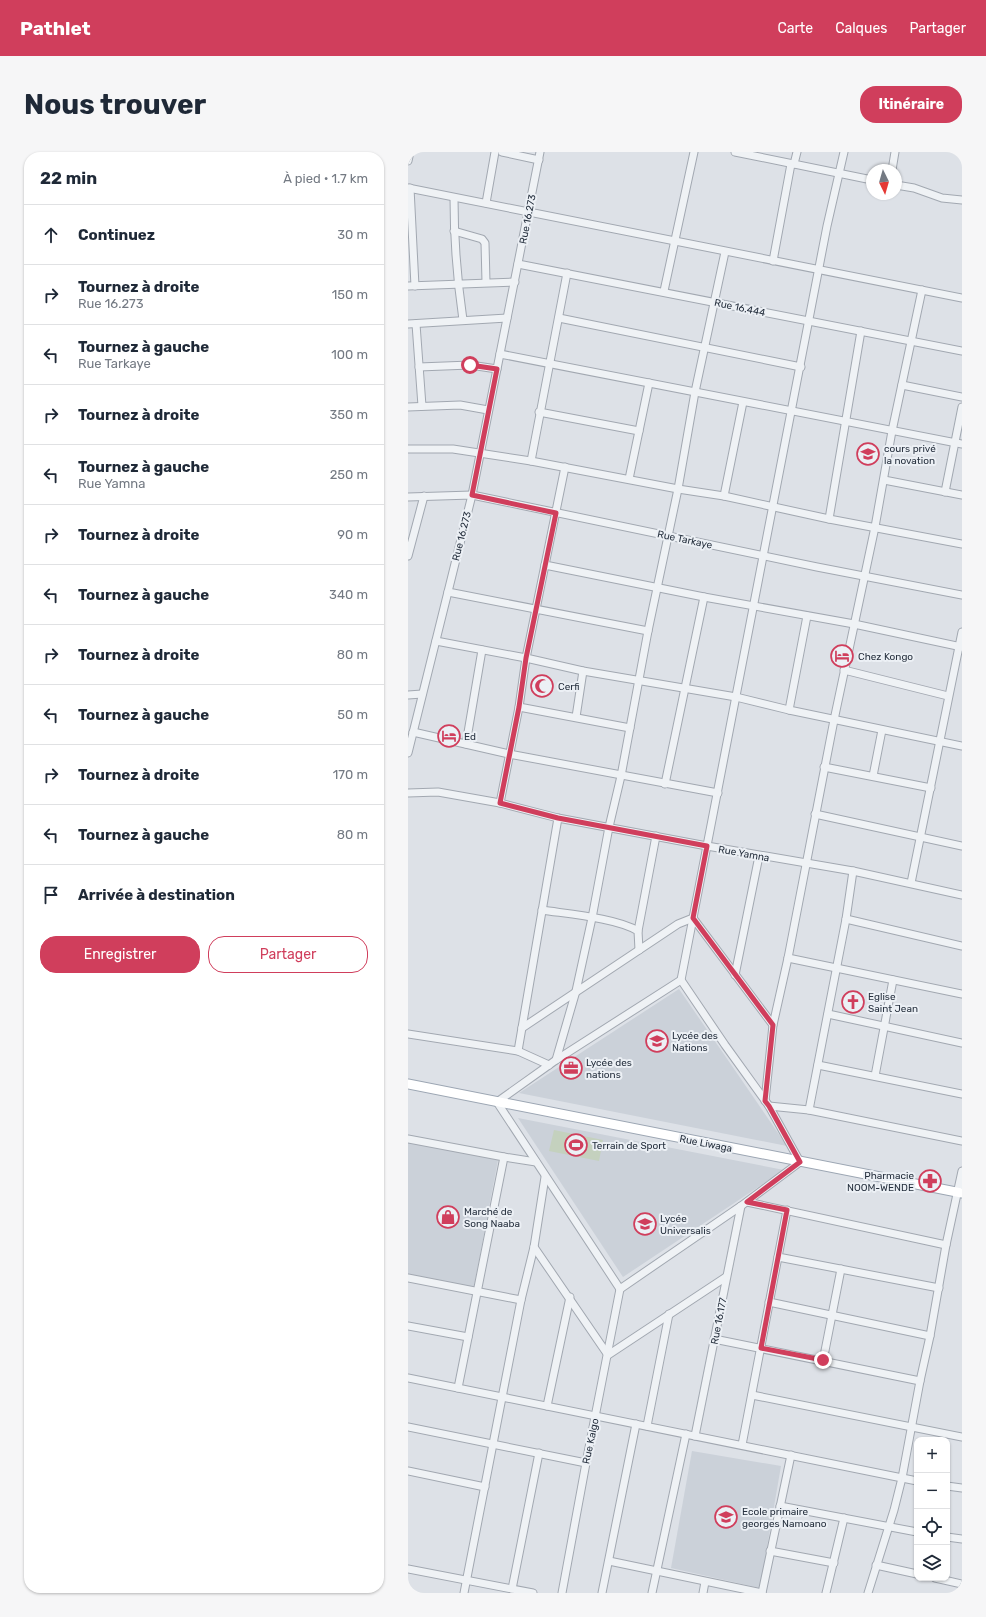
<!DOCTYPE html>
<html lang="fr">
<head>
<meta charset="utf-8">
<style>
  :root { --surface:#fff; --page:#f6f6f7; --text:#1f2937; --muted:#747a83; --line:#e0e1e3; --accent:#d03e5c }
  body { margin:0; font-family:Rubik,sans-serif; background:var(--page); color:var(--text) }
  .controls { position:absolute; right:12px; bottom:12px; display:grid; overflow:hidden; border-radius:8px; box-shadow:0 1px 3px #0004 }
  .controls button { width:36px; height:36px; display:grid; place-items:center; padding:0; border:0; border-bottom:1px solid var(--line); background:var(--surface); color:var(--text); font:20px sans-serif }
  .compass { position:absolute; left:458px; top:12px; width:36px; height:36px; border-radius:50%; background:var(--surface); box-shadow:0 1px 3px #0004; rotate:175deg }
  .stop { position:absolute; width:12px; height:12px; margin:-9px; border:3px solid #d03e5c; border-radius:50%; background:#fff }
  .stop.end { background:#d03e5c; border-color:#fff; box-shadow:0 1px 4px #0008 }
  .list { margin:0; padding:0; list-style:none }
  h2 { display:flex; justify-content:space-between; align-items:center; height:52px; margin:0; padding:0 16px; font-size:17px }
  h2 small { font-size:13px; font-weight:400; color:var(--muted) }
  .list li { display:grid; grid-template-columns:26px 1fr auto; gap:12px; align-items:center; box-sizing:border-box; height:60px; padding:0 16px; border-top:1px solid var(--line) }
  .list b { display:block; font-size:15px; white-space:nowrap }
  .list p { margin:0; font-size:13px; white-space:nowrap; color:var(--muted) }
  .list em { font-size:13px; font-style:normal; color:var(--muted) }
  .actions { display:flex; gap:8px; padding:12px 16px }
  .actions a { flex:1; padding:9px 0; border:1px solid var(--accent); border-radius:16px; text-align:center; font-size:14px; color:var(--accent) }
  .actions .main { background:var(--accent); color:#fff }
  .icon { flex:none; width:22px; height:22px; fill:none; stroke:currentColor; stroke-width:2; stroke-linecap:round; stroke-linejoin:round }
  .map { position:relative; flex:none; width:554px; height:1441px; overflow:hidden; border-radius:16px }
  header { display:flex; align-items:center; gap:24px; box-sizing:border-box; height:56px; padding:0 20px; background:var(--accent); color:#fff }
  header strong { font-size:19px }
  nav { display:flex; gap:22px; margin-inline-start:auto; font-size:14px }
  .intro { display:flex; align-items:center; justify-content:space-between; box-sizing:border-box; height:96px; padding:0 24px }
  h1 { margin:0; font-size:28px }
  .button { padding:10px 18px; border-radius:16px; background:var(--accent); color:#fff; font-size:14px; font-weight:700 }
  main { display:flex; gap:24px; padding:0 24px }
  aside { flex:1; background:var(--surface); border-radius:16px; box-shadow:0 1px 3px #0004 }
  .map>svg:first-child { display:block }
</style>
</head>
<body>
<header>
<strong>Pathlet</strong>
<nav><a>Carte</a><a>Calques</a><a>Partager</a></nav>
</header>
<div class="intro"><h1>Nous trouver</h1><a class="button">Itinéraire</a></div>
<main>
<aside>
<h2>22 min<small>À pied · 1.7 km</small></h2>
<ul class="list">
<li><svg class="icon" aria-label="ahead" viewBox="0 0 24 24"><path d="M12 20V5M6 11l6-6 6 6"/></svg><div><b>Continuez</b></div><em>30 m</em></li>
<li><svg class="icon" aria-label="right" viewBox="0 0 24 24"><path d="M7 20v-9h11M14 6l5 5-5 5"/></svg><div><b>Tournez à droite</b><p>Rue 16.273</p></div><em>150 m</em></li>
<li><svg class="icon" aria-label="left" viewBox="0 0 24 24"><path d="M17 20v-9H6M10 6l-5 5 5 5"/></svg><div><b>Tournez à gauche</b><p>Rue Tarkaye</p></div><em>100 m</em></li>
<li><svg class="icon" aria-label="right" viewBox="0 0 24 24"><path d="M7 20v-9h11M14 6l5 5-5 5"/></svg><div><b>Tournez à droite</b></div><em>350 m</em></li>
<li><svg class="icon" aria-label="left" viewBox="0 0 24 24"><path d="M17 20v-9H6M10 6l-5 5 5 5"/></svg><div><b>Tournez à gauche</b><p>Rue Yamna</p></div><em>250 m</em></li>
<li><svg class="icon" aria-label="right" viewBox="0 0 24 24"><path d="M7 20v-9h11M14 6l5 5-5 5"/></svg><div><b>Tournez à droite</b></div><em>90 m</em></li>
<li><svg class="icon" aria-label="left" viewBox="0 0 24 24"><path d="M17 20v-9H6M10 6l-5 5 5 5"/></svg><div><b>Tournez à gauche</b></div><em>340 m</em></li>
<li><svg class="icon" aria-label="right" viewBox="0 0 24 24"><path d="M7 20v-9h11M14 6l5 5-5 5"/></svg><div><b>Tournez à droite</b></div><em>80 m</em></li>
<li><svg class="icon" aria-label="left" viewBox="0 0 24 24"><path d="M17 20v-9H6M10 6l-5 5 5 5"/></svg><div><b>Tournez à gauche</b></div><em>50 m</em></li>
<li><svg class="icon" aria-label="right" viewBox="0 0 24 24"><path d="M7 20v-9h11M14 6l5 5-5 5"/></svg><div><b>Tournez à droite</b></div><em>170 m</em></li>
<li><svg class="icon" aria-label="left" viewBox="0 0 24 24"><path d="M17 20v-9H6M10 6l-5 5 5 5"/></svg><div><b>Tournez à gauche</b></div><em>80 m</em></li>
<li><svg class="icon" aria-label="arrive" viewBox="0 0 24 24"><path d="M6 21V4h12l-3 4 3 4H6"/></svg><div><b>Arrivée à destination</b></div></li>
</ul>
<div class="actions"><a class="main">Enregistrer</a><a>Partager</a></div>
</aside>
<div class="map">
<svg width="554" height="1441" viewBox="0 0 554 1441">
  <rect width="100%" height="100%" fill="#dde1e7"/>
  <!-- built -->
  <g fill="#cbd1d9">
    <path d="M271 837 379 994 111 941Z"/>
    <path d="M110 966 376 1018 215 1125Z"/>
    <path d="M0 990 90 1008 66 1135 0 1122Z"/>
    <path d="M284 1299 373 1314 352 1436 263 1416Z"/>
  </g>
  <!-- green -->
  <path fill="#c4d1be" d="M146 978 195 988 191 1009 141 999Z"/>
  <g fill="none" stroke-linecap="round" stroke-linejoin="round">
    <!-- minor casing -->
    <g stroke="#a2a8b1" stroke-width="9">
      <g id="minor">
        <path d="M94 0 131 8"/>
        <path d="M327 0 464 28"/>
        <path d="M0 9 2 0"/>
        <path d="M386 12 389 0"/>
        <path d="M484 18 487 0"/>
        <path d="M488 33 506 36 534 46 554 48"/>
        <path d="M0 36 554 146"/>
        <path d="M2 36 7 134"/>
        <path d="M46 46C46 87 49 127 55 168"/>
        <path d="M78 51 87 0"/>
        <path d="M46 79 74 87 77 91 78 130"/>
        <path d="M365 109 383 12"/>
        <path d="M110 112 554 199"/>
        <path d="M0 134 107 130"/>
        <path d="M256 139 286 0"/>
        <path d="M151 166 393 215"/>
        <path d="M0 172 99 166"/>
        <path d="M8 172 14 254"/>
        <path d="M92 202 554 292"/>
        <path d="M11 215 62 213 89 217"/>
        <path d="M494 233 554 245"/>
        <path d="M0 255 52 253 80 258"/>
        <path d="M131 260 231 279"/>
        <path d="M0 297H45L123 309 270 337 316 344 421 367 554 392"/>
        <path d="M123 309 159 121"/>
        <path d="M221 327 241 231"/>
        <path d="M476 328 554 343"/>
        <path d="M537 340 554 255"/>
        <path d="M316 344 335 250"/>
        <path d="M0 345 64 343 409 415 554 443"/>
        <path d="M421 367 453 179"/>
        <path d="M0 404 16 344"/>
        <path d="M137 413 296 445 446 472 554 495"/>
        <path d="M40 440 240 479"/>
        <path d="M28 489 118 506 175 519 328 545 381 558 554 594"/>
        <path d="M436 518 540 544"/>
        <path d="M0 543 14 542"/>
        <path d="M111 555 222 576"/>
        <path d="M381 558 399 464"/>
        <path d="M168 565 175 519"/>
        <path d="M5 580 101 602 310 641"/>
        <path d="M58 592 74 498"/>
        <path d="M0 601 64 343 132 0"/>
        <path d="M416 615 523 636"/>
        <path d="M465 624 474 578"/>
        <path d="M257 632 296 445"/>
        <path d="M0 641 30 640 92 651 150 666 299 694 445 719 554 743"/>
        <path d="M92 651 111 555 118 506 157 315"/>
        <path d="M407 662 554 694"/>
        <path d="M503 731 554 480"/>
        <path d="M134 758C160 762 209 766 230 779L231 798"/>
        <path d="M438 767 554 794"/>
        <path d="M230 779 248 684"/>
        <path d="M380 806 554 842"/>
        <path d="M327 823 351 704"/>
        <path d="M420 862 554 891"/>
        <path d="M365 873 380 806 426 568 467 375 484 279 514 138"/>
        <path d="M114 876 270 772 285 766 365 873 357 949"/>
        <path d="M0 882 110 899 141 913"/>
        <path d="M110 899 150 666"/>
        <path d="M148 908 168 839 184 766 201 675 213 624 240 479 270 337 287 240 317 100"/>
        <path d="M410 913 554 942"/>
        <path d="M467 924 485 828"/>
        <path d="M361 954 401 958 554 989"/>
        <path d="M401 958 438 767 445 719"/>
        <path d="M0 987 96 1005 128 1010"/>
        <path d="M339 1050 538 1093"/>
        <path d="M126 1095 200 1203 318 1125"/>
        <path d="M370 1105 531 1136"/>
        <path d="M0 1126 113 1148"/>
        <path d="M212 1137 333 1054 392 1010 361 954 317 893 273 828 419 74 436 0"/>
        <path d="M212 1137 89 950 148 908 273 828"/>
        <path d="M361 1150 522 1184"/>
        <path d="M0 1174 60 1185"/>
        <path d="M306 1187 512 1229"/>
        <path d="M415 1209 433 1117"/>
        <path d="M0 1226 509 1329"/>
        <path d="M50 1236 96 1005"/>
        <path d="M344 1243 554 1285"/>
        <path d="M139 1254 162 1145"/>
        <path d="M239 1274 261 1162"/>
        <path d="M0 1275 178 1311"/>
        <path d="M287 1284 333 1054"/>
        <path d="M334 1293 379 1058"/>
        <path d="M0 1319 77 1335"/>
        <path d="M539 1334 554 1336"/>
        <path d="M372 1354 509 1380"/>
        <path d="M539 1385 554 1387"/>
        <path d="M362 1399 426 1411"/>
        <path d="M201 1409 354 1441"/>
        <path d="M468 1413 509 1422"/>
        <path d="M0 1417 125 1441"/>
        <path d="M527 1426 554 1432"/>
        <path d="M104 1437 131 1301"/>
        <path d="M56 1441 113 1148 126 1095 137 1025"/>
        <path d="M154 1441 178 1311 212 1137"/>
        <path d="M194 1441 228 1272"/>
        <path d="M244 1441 278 1282"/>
        <path d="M295 1441 297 1430"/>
        <path d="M354 1441 383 1303"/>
        <path d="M418 1441 436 1366"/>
        <path d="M460 1441 486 1358 494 1326 512 1229 522 1184 538 1093 554 1019"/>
      </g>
    </g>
    <!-- major casing -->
    <g stroke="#9ca6b3" stroke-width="11">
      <path id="major" d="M0 932 554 1041"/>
    </g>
    <!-- minor -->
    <use href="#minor" stroke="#eff2f5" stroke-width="7"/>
    <!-- major -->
    <use href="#major" stroke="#fff" stroke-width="9"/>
  </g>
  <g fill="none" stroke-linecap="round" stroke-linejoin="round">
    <!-- route -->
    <path stroke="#d03e5c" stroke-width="5" d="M62 213 89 217 64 343 148 361 118 506 111 555 92 651 150 666 299 694 285 766 365 873 357 949 361 954 392 1010 339 1050 379 1058 353 1196 415 1208"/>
  </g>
  <!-- icons -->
  <defs>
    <g id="school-ring" transform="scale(1.15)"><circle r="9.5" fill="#ecf0f5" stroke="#d03e5c" stroke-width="1.5"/><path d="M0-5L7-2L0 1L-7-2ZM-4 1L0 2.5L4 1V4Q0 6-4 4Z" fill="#d03e5c"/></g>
    <g id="hotel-ring" transform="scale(1.15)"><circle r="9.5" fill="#ecf0f5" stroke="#d03e5c" stroke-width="1.5"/><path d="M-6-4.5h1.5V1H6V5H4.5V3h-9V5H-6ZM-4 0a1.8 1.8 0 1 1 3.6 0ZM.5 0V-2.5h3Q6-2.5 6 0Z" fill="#d03e5c"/></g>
    <g id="mosque-ring" transform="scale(1.15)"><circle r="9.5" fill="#ecf0f5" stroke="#d03e5c" stroke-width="1.5"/><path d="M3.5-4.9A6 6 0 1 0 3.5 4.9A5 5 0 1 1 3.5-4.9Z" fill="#d03e5c"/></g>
    <g id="church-ring" transform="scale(1.15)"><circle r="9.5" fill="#ecf0f5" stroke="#d03e5c" stroke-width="1.5"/><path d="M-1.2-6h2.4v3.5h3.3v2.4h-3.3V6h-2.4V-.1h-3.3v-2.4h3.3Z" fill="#d03e5c"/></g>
    <g id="office-ring" transform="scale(1.15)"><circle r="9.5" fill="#ecf0f5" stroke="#d03e5c" stroke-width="1.5"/><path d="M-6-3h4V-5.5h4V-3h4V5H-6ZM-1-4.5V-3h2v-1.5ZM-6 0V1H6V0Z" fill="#d03e5c"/></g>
    <g id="stadium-ring" transform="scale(1.15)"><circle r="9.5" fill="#ecf0f5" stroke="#d03e5c" stroke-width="1.5"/><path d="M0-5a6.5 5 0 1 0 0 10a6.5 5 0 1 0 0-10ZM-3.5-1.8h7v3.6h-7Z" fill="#d03e5c"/></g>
    <g id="pharmacy-ring" transform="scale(1.15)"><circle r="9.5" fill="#ecf0f5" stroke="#d03e5c" stroke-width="1.5"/><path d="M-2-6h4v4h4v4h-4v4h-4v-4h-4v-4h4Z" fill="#d03e5c"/></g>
    <g id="shop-ring" transform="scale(1.15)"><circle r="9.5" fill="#ecf0f5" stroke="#d03e5c" stroke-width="1.5"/><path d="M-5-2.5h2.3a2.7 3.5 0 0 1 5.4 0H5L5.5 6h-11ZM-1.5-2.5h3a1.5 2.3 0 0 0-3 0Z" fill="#d03e5c"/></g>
  </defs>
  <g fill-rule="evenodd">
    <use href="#school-ring" x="460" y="302"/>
    <use href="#hotel-ring" x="434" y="504"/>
    <use href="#mosque-ring" x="134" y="534"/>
    <use href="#hotel-ring" x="41" y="584"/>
    <use href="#church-ring" x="445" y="850"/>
    <use href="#school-ring" x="249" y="889"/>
    <use href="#office-ring" x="163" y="916"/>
    <use href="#stadium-ring" x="168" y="993"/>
    <use href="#pharmacy-ring" x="522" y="1029"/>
    <use href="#shop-ring" x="40" y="1065"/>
    <use href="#school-ring" x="237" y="1072"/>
    <use href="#school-ring" x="318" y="1365"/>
  </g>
  <g text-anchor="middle" stroke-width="4" stroke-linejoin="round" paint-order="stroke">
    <!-- street labels -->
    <g font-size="10" fill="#26303e" stroke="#ecf0f5">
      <text transform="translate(119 67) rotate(-79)" y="4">Rue 16.273</text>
      <text transform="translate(332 155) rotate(12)" y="4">Rue 16.444</text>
      <text transform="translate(53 384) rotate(-76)" y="4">Rue 16.273</text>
      <text transform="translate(277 387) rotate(12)" y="4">Rue Tarkaye</text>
      <text transform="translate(336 701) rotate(10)" y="4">Rue Yamna</text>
      <text transform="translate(298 991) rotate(11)" y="4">Rue Liwaga</text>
      <text transform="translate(310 1169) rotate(-79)" y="4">Rue 16.177</text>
      <text transform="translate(182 1289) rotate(-78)" y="4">Rue Kalgo</text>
    </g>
    <!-- poi labels -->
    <g font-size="10" fill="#26303e" stroke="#ecf0f5" text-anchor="start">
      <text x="476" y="300">cours privé<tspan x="476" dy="12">la novation</tspan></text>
      <text x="450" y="508">Chez Kongo</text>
      <text x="150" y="538">Cerfi</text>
      <text x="56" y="588">Ed</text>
      <text x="460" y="848">Eglise<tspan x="460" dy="12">Saint Jean</tspan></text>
      <text x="264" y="887">Lycée des<tspan x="264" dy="12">Nations</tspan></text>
      <text x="178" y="914">Lycée des<tspan x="178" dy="12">nations</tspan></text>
      <text x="184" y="997">Terrain de Sport</text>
      <text x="506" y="1027" text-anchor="end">Pharmacie<tspan x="506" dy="12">NOOM-WENDE</tspan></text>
      <text x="56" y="1063">Marché de<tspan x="56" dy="12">Song Naaba</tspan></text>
      <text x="252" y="1070">Lycée<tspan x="252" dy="12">Universalis</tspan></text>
      <text x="334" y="1363">Ecole primaire<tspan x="334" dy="12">georges Namoano</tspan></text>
    </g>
  </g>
</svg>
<div class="controls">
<button>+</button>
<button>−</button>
<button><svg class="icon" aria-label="locate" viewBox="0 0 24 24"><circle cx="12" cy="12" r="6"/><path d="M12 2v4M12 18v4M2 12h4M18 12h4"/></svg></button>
<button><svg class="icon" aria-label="layers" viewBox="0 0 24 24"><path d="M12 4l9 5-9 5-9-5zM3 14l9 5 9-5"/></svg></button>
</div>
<svg class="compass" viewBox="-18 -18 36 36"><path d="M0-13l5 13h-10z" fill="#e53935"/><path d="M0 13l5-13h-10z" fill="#747a83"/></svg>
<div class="stop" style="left:62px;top:213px"></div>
<div class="stop end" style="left:415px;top:1208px"></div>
</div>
</main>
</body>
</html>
